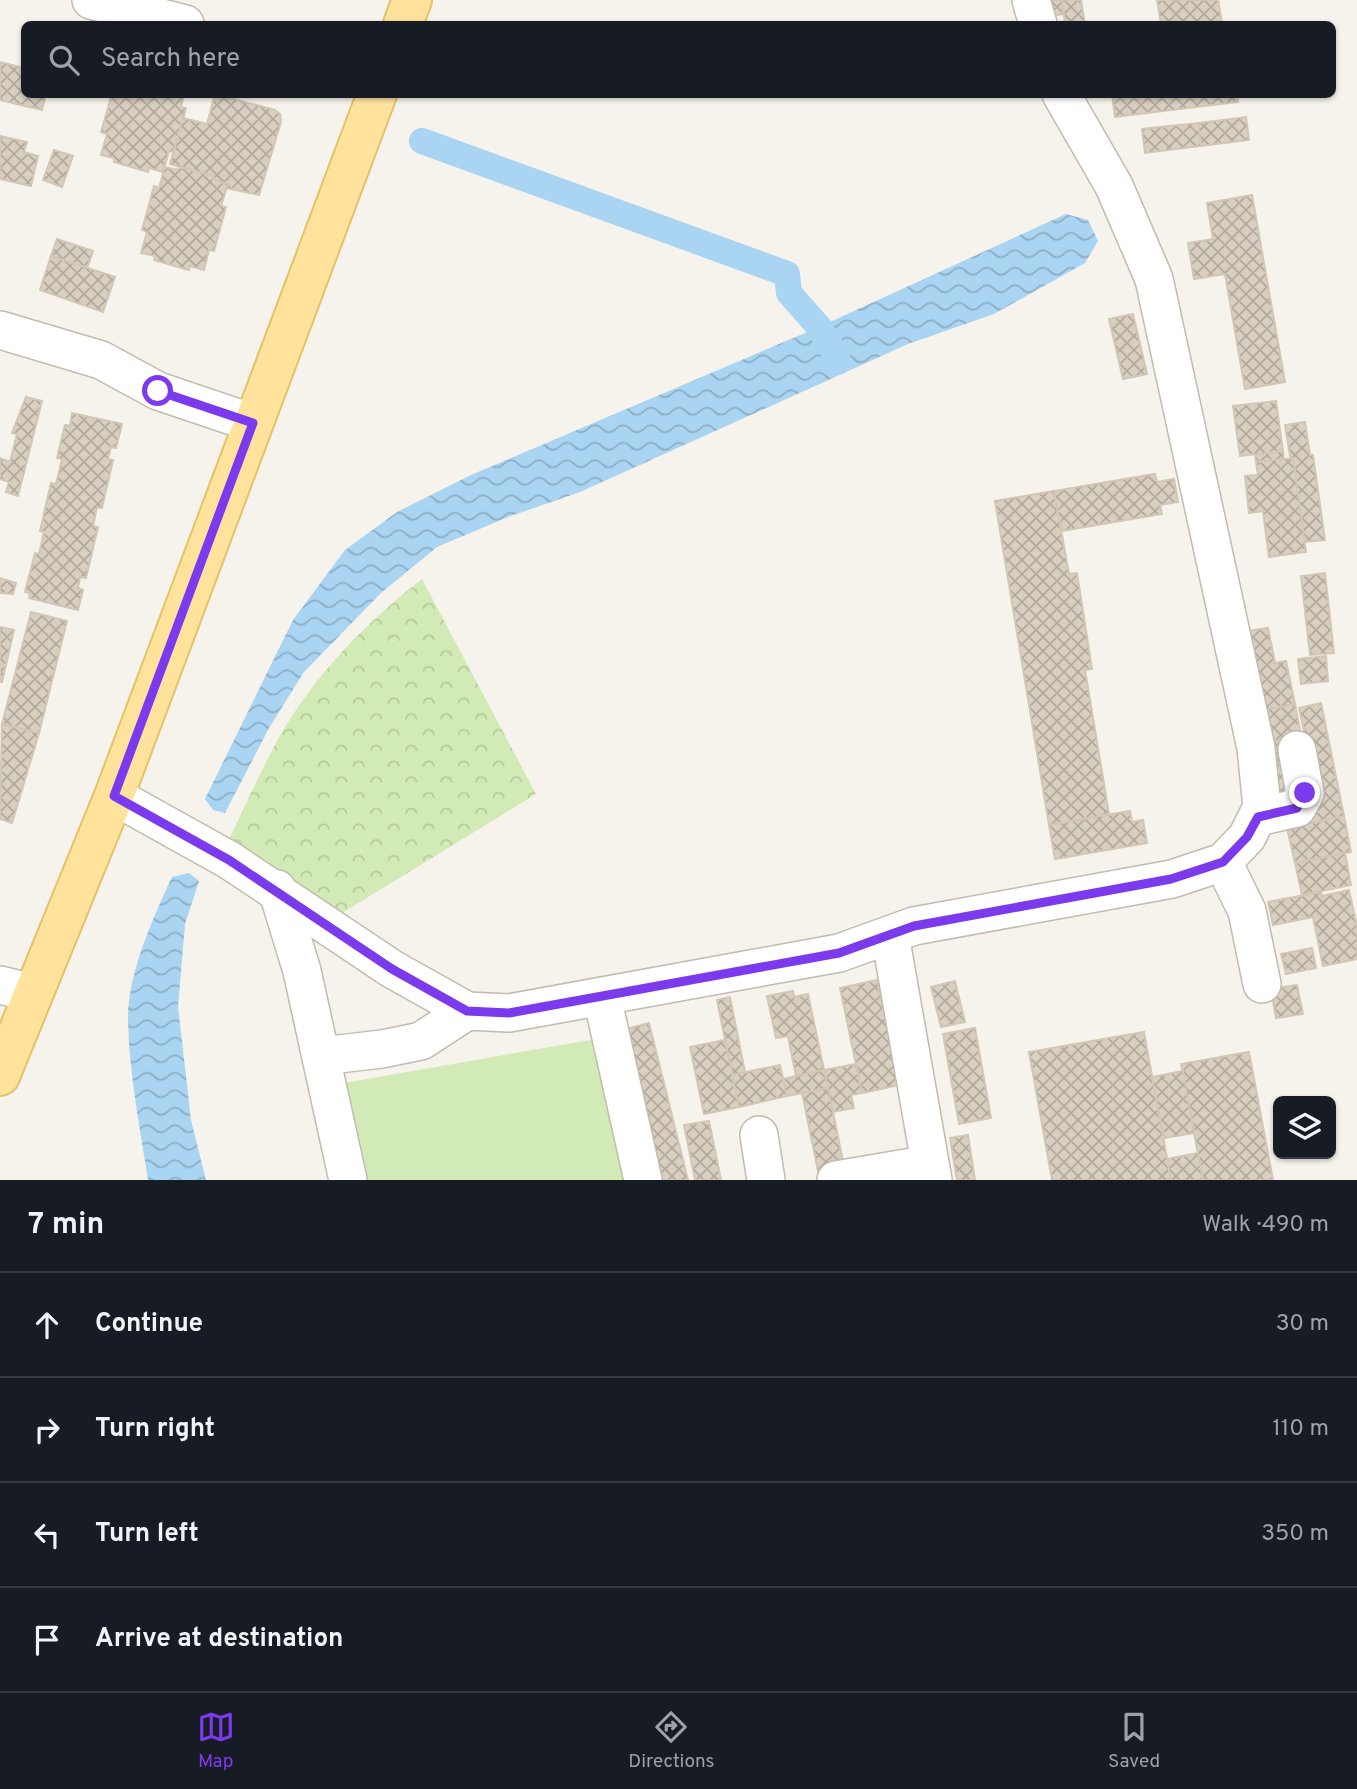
<!DOCTYPE html>
<html lang="en">
<head>
<meta charset="utf-8">
<style>
  :root { --surface:#171b24; --page:#242831; --text:#f1f3f6; --muted:#9ea1a6; --line:#363941; --accent:#7c3aed }
  body { margin:0; font-family:Overpass,sans-serif; background:var(--page); color:var(--text) }
  .controls { position:absolute; right:21px; bottom:21px; display:grid; overflow:hidden; border-radius:10px; box-shadow:0 2px 5px #0004 }
  .controls button { width:63px; height:63px; display:grid; place-items:center; padding:0; border:0; border-bottom:2px solid var(--line); background:var(--surface); color:var(--text); font:35px sans-serif }
  .stop { position:absolute; width:21px; height:21px; margin:-16px; border:5px solid #7c3aed; border-radius:50%; background:#fff }
  .stop.end { background:#7c3aed; border-color:#fff; box-shadow:0 2px 7px #0008 }
  .list { margin:0; padding:0; list-style:none }
  h2 { display:flex; justify-content:space-between; align-items:center; height:91px; margin:0; padding:0 28px; font-size:30px }
  h2 small { font-size:23px; font-weight:400; color:var(--muted) }
  .list li { display:grid; grid-template-columns:46px 1fr auto; gap:21px; align-items:center; box-sizing:border-box; height:105px; padding:0 28px; border-top:2px solid var(--line) }
  .list b { display:block; font-size:26px; white-space:nowrap }
  .list em { font-size:23px; font-style:normal; color:var(--muted) }
  .icon { flex:none; width:38px; height:38px; fill:none; stroke:currentColor; stroke-width:2; stroke-linecap:round; stroke-linejoin:round }
  .map { position:relative; flex:none; width:1357px; height:1180px; overflow:hidden }
  .search { position:absolute; background:var(--surface); box-shadow:0 2px 5px #0004; left:21px; right:21px; top:21px; height:77px; display:flex; align-items:center; gap:18px; box-sizing:border-box; padding:0 24px; border-radius:10px; color:var(--muted); font-size:26px }
  .sheet { height:511px; background:var(--surface) }
  nav { display:flex; justify-content:space-around; align-items:center; box-sizing:border-box; height:98px; border-top:2px solid var(--line); background:var(--surface); font-size:19px; color:var(--muted) }
  nav a { display:grid; justify-items:center; gap:4px }
  nav .on { color:var(--accent) }
  .map>svg:first-child { display:block }
</style>
</head>
<body>
<div class="map">
<svg width="1357" height="1180" viewBox="0 0 1357 1180">
  <defs>
    <pattern id="park-crowns" width="20" height="18" patternUnits="userSpaceOnUse" patternTransform="scale(1.75)"><rect width="20" height="18" fill="#d2eab5"/><path d="M2 6a3 3 0 1 1 6 0M12 15a3 3 0 1 1 6 0" fill="none" stroke="#b6ca9c"/></pattern>
    <pattern id="water-waves" width="16" height="10" patternUnits="userSpaceOnUse" patternTransform="scale(1.75)"><rect width="16" height="10" fill="#a9d4f2"/><path d="M0 5q4-4 8 0t8 0" fill="none" stroke="#8caec5"/></pattern>
    <pattern id="building-cross-hatch" width="8" height="8" patternUnits="userSpaceOnUse" patternTransform="scale(1.75)"><rect width="8" height="8" fill="#d8cfc1"/><path d="M0 0l8 8M0 8l8-8" fill="none" stroke="#b1aa9e"/></pattern>
  </defs>
  <rect width="100%" height="100%" fill="#f6f3ec"/>
  <!-- grass -->
  <path fill="#d2eab5" d="M596 1039 630 1180H368L344 1083Z"/>
  <!-- park -->
  <path fill="url(#park-crowns)" d="M422 579 536 794 339 915 228 841C245 807 260 772 278 739 315 675 364 624 422 579Z"/>
  <!-- water -->
  <g fill="url(#water-waves)">
    <path d="M1066 214 1088 220 1098 241 1085 263 994 314 908 344 580 492 508 517 437 547 381 593 304 672 269 728 225 813 213 810 205 799 293 620 345 550 397 512 471 475 819 327Z"/>
    <path d="M189 873 199 881 185 924 178 1007 191 1120 206 1180H148C140 1128 129 1073 128 1020 127 975 153 918 172 877Z"/>
  </g>
  <g fill="none" stroke-linecap="round" stroke-linejoin="round">
    <!-- canal -->
    <path stroke="#a9d4f2" stroke-width="26" d="M422 141 787 274 789 293 819 327 837 357"/>
  </g>
  <!-- building -->
  <g fill="url(#building-cross-hatch)" stroke="#d3c7b4" stroke-width="2">
    <path d="M1043 0H1062L1064 14 1045 17Z"/>
    <path d="M1062 0H1081L1085 24H1065Z"/>
    <path d="M1157 0H1218L1222 23 1161 24Z"/>
    <path d="M0 62 24 68V94H46L42 110 0 100Z"/>
    <path d="M112 94H184L181 107 186 108 174 152 169 151 163 172 149 168 148 172 114 162V158L101 155 107 134 101 132Z"/>
    <path d="M215 94 275 110 280 114 281 122 259 195 226 188 228 184 213 180 214 176 170 164 183 118 207 124Z"/>
    <path d="M1112 94H1237L1238 102 1115 117Z"/>
    <path d="M1246 117 1249 140 1201 146 1198 123Z"/>
    <path d="M1198 123 1201 146 1145 153 1142 129Z"/>
    <path d="M0 136 27 142 24 152 38 156 31 186 0 179Z"/>
    <path d="M54 150 73 156 62 187 43 180Z"/>
    <path d="M165 167 178 170 179 167 214 176 213 180 228 184 221 206 226 207 214 251 209 250 204 270 190 266 189 270 154 260 155 256 141 253 147 232 142 230 154 186 159 188Z"/>
    <path d="M1252 195 1285 382 1245 389 1225 274 1194 279 1188 243 1213 239 1207 203Z"/>
    <path d="M57 239 93 251 87 268 51 256Z"/>
    <path d="M51 256 115 277 103 312 40 290Z"/>
    <path d="M1133 314 1147 374 1123 379 1109 319Z"/>
    <path d="M26 397 42 401 18 496 6 492 9 482 0 479V458L10 462 17 434 12 433Z"/>
    <path d="M1276 401 1283 451 1240 456 1233 406Z"/>
    <path d="M72 413 122 424 116 448 111 447 108 459 113 460 102 508 97 507 93 526 98 527 86 578 80 577 78 588 83 590 78 610 29 598 30 593 25 592 35 553 39 554 44 532 40 531 51 483 56 484 62 459 57 458 65 425 70 426Z"/>
    <path d="M1305 422 1310 455H1313L1325 540 1304 542 1285 425Z"/>
    <path d="M1283 451 1284 459 1256 462 1255 455Z"/>
    <path d="M1293 458 1306 552 1269 557 1263 511 1249 513 1245 476 1258 475 1256 462Z"/>
    <path d="M1155 474 1157 482 1174 479 1178 502 1160 505 1162 514 1061 531 1054 491Z"/>
    <path d="M1054 491 1069 574 1077 573 1092 669 1085 670 1109 814 1049 825 995 501Z"/>
    <path d="M1325 573 1334 653 1310 655 1301 576Z"/>
    <path d="M0 578 16 583 13 594 0 593Z"/>
    <path d="M31 612 67 621 39 733 2 724Z"/>
    <path d="M0 627 14 630 2 682H0Z"/>
    <path d="M1268 628 1275 663 1286 661 1295 704 1263 710 1248 631Z"/>
    <path d="M1326 656 1328 681 1301 684 1298 659Z"/>
    <path d="M1321 703 1344 816 1287 828 1319 802 1299 708Z"/>
    <path d="M1295 704 1301 736 1270 742 1263 710Z"/>
    <path d="M2 724 39 733 12 823 0 819Z"/>
    <path d="M1282 740 1294 799 1281 801 1270 742Z"/>
    <path d="M1130 811 1132 822 1143 820 1147 843 1055 859 1049 825Z"/>
    <path d="M1344 816 1351 852 1295 863 1287 828Z"/>
    <path d="M1345 853 1351 885 1302 895 1295 863Z"/>
    <path d="M1349 890 1357 926V959L1323 966 1313 917 1273 925 1268 902 1321 892 1322 896Z"/>
    <path d="M1312 948 1316 968 1286 974 1281 954Z"/>
    <path d="M877 980 899 1085 862 1093 840 988Z"/>
    <path d="M955 981 965 1022 941 1027 931 987Z"/>
    <path d="M1297 985 1303 1014 1276 1018 1271 989Z"/>
    <path d="M793 991 794 997 808 994 824 1070 796 1076 788 1036 776 1038 767 996Z"/>
    <path d="M730 997 745 1072 732 1075 717 1000Z"/>
    <path d="M649 1023 688 1180H660L622 1030Z"/>
    <path d="M975 1028 991 1118 959 1124 943 1034Z"/>
    <path d="M1144 1032 1171 1180H1052L1029 1052Z"/>
    <path d="M725 1040 739 1107 704 1114 690 1047Z"/>
    <path d="M1249 1052 1273 1180H1203L1181 1064Z"/>
    <path d="M856 1064 862 1093 851 1095 854 1108 832 1112 824 1070Z"/>
    <path d="M780 1065 787 1096 739 1107 732 1075Z"/>
    <path d="M824 1070 828 1088 787 1096 783 1079Z"/>
    <path d="M1183 1071 1194 1133 1164 1138 1152 1077Z"/>
    <path d="M828 1088 844 1166 818 1171 802 1093Z"/>
    <path d="M709 1121 721 1180H695L684 1125Z"/>
    <path d="M968 1135 975 1180H957L950 1138Z"/>
    <path d="M1198 1153 1203 1180H1171L1167 1159Z"/>
  </g>
  <g fill="none" stroke-linecap="round" stroke-linejoin="round">
    <!-- minor casing -->
    <g stroke="#c2bbae" stroke-width="40">
      <g id="minor">
        <path d="M91 0 185 24"/>
        <path d="M1031 0 1038 24"/>
        <path d="M0 330 101 360 158 391 253 423"/>
        <path d="M114 796 229 860 392 969 467 1011 509 1013 839 953 914 926 1172 879 1223 862 1247 837 1262 807 1256 748 1154 279 1114 186 1061 94"/>
        <path d="M1258 817 1297 808 1305 793 1297 750"/>
        <path d="M1223 862 1247 911 1262 984"/>
        <path d="M277 889 302 971 348 1180"/>
        <path d="M890 935 933 1180"/>
        <path d="M0 985 33 993"/>
        <path d="M602 997 643 1180"/>
        <path d="M321 1056 382 1049 421 1041 467 1011"/>
        <path d="M759 1135 766 1180"/>
        <path d="M836 1180 930 1164"/>
      </g>
    </g>
    <!-- major casing -->
    <g stroke="#e6c16a" stroke-width="42">
      <g id="major">
        <path d="M403 24 412 0"/>
        <path d="M0 1076 114 796 377 94"/>
      </g>
    </g>
    <!-- minor -->
    <use href="#minor" stroke="#fff" stroke-width="37"/>
    <!-- major -->
    <use href="#major" stroke="#ffe39c" stroke-width="38"/>
  </g>
  <g fill="none" stroke-linecap="round" stroke-linejoin="round">
    <!-- route -->
    <path stroke="#7c3aed" stroke-width="9" d="M158 391 253 423 114 796 229 860 392 969 467 1011 509 1013 839 953 914 926 1171 879 1223 862 1247 837 1258 817 1297 808 1305 793"/>
  </g>
</svg>
<div class="controls">
<button><svg class="icon" aria-label="layers" viewBox="0 0 24 24"><path d="M12 4l9 5-9 5-9-5zM3 14l9 5 9-5"/></svg></button>
</div>
<div class="stop" style="left:158px;top:391px"></div>
<div class="stop end" style="left:1305px;top:793px"></div>
<div class="search"><svg class="icon" aria-label="search" viewBox="0 0 24 24"><circle cx="10" cy="10" r="6"/><path d="M15 15l6 6"/></svg>Search here</div>
</div>
<section class="sheet">
<h2>7 min<small>Walk · 490 m</small></h2>
<ul class="list">
<li><svg class="icon" aria-label="ahead" viewBox="0 0 24 24"><path d="M12 20V5M6 11l6-6 6 6"/></svg><div><b>Continue</b></div><em>30 m</em></li>
<li><svg class="icon" aria-label="right" viewBox="0 0 24 24"><path d="M7 20v-9h11M14 6l5 5-5 5"/></svg><div><b>Turn right</b></div><em>110 m</em></li>
<li><svg class="icon" aria-label="left" viewBox="0 0 24 24"><path d="M17 20v-9H6M10 6l-5 5 5 5"/></svg><div><b>Turn left</b></div><em>350 m</em></li>
<li><svg class="icon" aria-label="arrive" viewBox="0 0 24 24"><path d="M6 21V4h12l-3 4 3 4H6"/></svg><div><b>Arrive at destination</b></div></li>
</ul>
</section>
<nav>
<a class="on"><svg class="icon" aria-label="map" viewBox="0 0 24 24"><path d="M3 6l6-2 6 2 6-2v14l-6 2-6-2-6 2zM9 4v14M15 6v14"/></svg>Map</a>
<a><svg class="icon" aria-label="directions" viewBox="0 0 24 24"><path d="M12 3l9 9-9 9-9-9zM9 14v-3h6M13 9l2 2-2 2"/></svg>Directions</a>
<a><svg class="icon" aria-label="saved" viewBox="0 0 24 24"><path d="M7 4h10v16l-5-4-5 4z"/></svg>Saved</a>
</nav>
</body>
</html>
